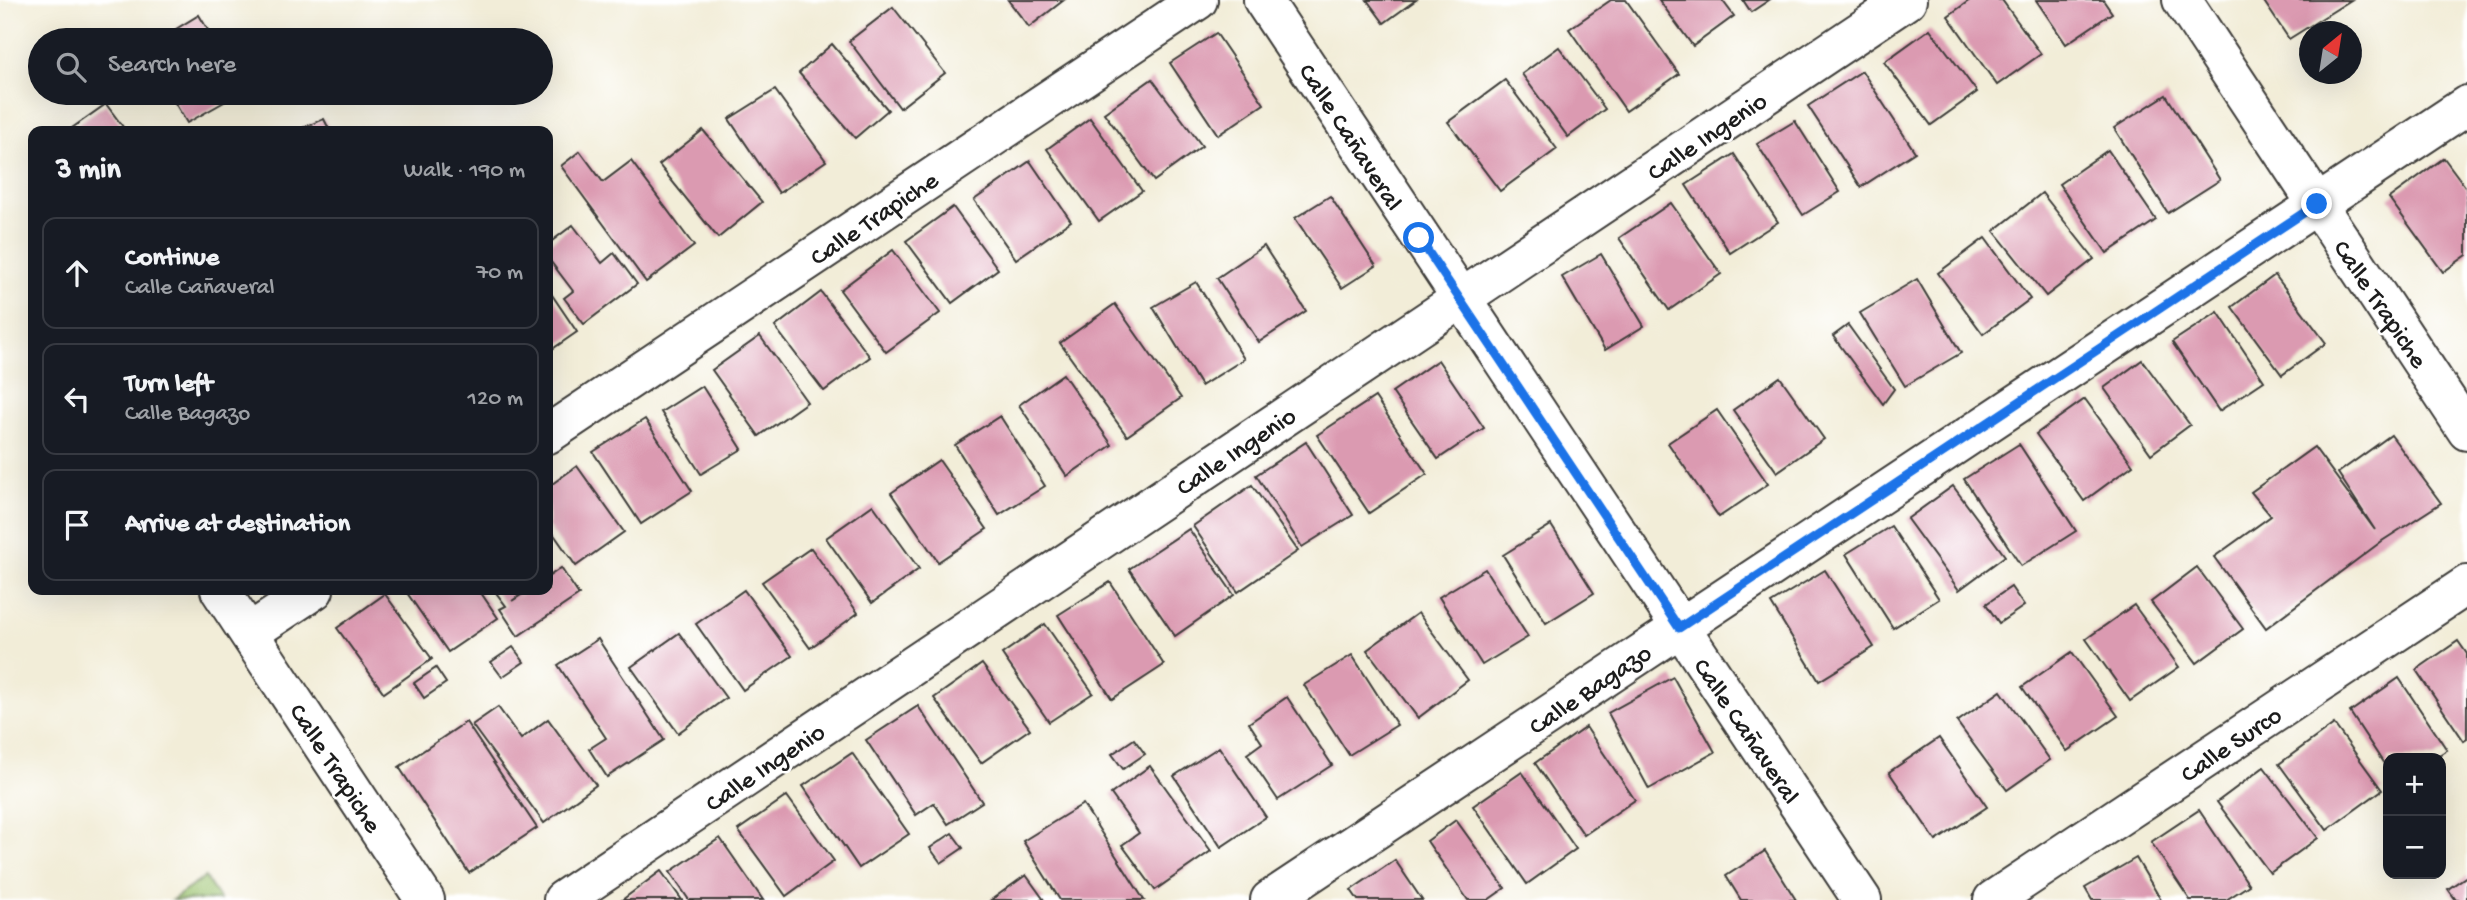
<!DOCTYPE html>
<html lang="en">
<head>
<meta charset="utf-8">
<style>
  :root { --surface:#171b24; --page:#20242c; --text:#f1f3f6; --muted:#9ea1a6; --line:#363941 }
  body { margin:0; font-family:"Gochi Hand",sans-serif; background:var(--page); color:var(--text) }
  .controls { position:absolute; right:21px; bottom:21px; display:grid; overflow:hidden; border-radius:14px; box-shadow:0 7px 28px #0002 }
  .controls button { width:63px; height:63px; display:grid; place-items:center; padding:0; border:0; border-bottom:2px solid var(--line); background:var(--surface); color:var(--text); font:35px sans-serif }
  .compass { position:absolute; left:2299px; top:21px; width:63px; height:63px; border-radius:50%; background:var(--surface); box-shadow:0 7px 28px #0002; rotate:30deg }
  .stop { position:absolute; width:21px; height:21px; margin:-16px; border:5px solid #1a73e8; border-radius:50%; background:#fff }
  .stop.end { background:#1a73e8; border-color:#fff; box-shadow:0 2px 7px #0008 }
  .list { margin:0; padding:0; list-style:none }
  h2 { display:flex; justify-content:space-between; align-items:center; height:91px; margin:0; padding:0 28px; font-size:30px }
  h2 small { font-size:23px; font-weight:400; color:var(--muted) }
  .list li { display:grid; grid-template-columns:46px 1fr auto; gap:21px; align-items:center; box-sizing:border-box; height:112px; margin:0 14px 14px; padding:0 14px; border:2px solid var(--line); border-radius:14px }
  .list b { display:block; font-size:26px; white-space:nowrap }
  .list p { margin:0; font-size:23px; white-space:nowrap; color:var(--muted) }
  .list em { font-size:23px; font-style:normal; color:var(--muted) }
  .icon { flex:none; width:38px; height:38px; fill:none; stroke:currentColor; stroke-width:2; stroke-linecap:round; stroke-linejoin:round }
  .map { position:relative; flex:none; width:2467px; height:900px; overflow:hidden }
  .search { position:absolute; background:var(--surface); box-shadow:0 7px 28px #0002; left:28px; top:28px; width:525px; height:77px; display:flex; align-items:center; gap:18px; box-sizing:border-box; padding:0 24px; border-radius:38px; color:var(--muted); font-size:26px }
  .panel { position:absolute; background:var(--surface); box-shadow:0 7px 28px #0002; left:28px; top:126px; width:525px; height:469px; border-radius:14px }
  .map>svg:first-child { display:block }
</style>
</head>
<body>
<div class="map">
<svg width="2467" height="900" viewBox="0 0 2467 900">
  <rect width="100%" height="100%" fill="#fff"/>
  <filter id="ink" filterUnits="userSpaceOnUse"><feTurbulence type="fractalNoise" baseFrequency=".0143" numOctaves="2"/><feDisplacementMap in="SourceGraphic" scale="14" xChannelSelector="R" yChannelSelector="G"/><feConvolveMatrix kernelMatrix="1 2 1 2 8 2 1 2 1" color-interpolation-filters="sRGB"/></filter>
  <filter id="wash" filterUnits="userSpaceOnUse"><feTurbulence type="fractalNoise" baseFrequency=".00686" numOctaves="4" result="noise"/><feDisplacementMap in="SourceGraphic" scale="28" xChannelSelector="R" yChannelSelector="G"/><feGaussianBlur stdDeviation="1.57" result="paint"/><feColorMatrix in="noise" values="0 0 0 0 0 0 0 0 0 0 0 0 0 0 0 0 0 1.4 0 .05"/><feComposite in="paint" operator="in"/></filter>
  <g filter="url(#wash)">
    <rect width="100%" height="100%" fill="#f2edd8"/>
    <!-- green -->
    <path fill="#9bc36f" stroke="#5c7046" stroke-width="2" d="M205 877 220 900H172Z"/>
    <g id="blocks">
      <!-- building -->
      <g fill="#db9ab1">
        <path d="M1008 0H1064L1029 27Z"/>
        <path d="M1367 0H1416L1384 23Z"/>
        <path d="M1611 0H1626L1679 74 1626 111 1569 29Z"/>
        <path d="M1659 0H1722L1734 16 1693 46Z"/>
        <path d="M1743 0H1769L1751 12Z"/>
        <path d="M1970 0H2002L2041 54 1997 85 1948 16Z"/>
        <path d="M2036 0H2103L2112 13 2066 44Z"/>
        <path d="M2263 0H2351L2289 39Z"/>
        <path d="M893 7 945 73 900 108 849 41Z"/>
        <path d="M199 15 214 40H182L176 29Z"/>
        <path d="M1930 29 1977 92 1931 125 1884 62Z"/>
        <path d="M1216 33 1264 104 1218 135 1170 63Z"/>
        <path d="M832 44 888 110 855 138 799 73Z"/>
        <path d="M1559 47 1605 109 1568 137 1522 74Z"/>
        <path d="M1862 71 1915 152 1861 187 1808 106Z"/>
        <path d="M1152 79 1202 146 1154 181 1104 113Z"/>
        <path d="M1505 80 1557 149 1500 191 1448 122Z"/>
        <path d="M775 90 826 161 779 193 729 119Z"/>
        <path d="M169 93H240L187 123Z"/>
        <path d="M2166 95 2220 180 2168 213 2114 128Z"/>
        <path d="M106 104 126 131H74L72 128Z"/>
        <path d="M1090 118 1142 191 1099 221 1047 149Z"/>
        <path d="M324 119 330 131H295Z"/>
        <path d="M1795 121 1840 192 1803 215 1757 144Z"/>
        <path d="M703 130 762 202 718 238 659 165Z"/>
        <path d="M2108 150 2156 220 2107 253 2059 184Z"/>
        <path d="M580 151 603 182 631 161 694 246 646 282 561 166Z"/>
        <path d="M1734 154 1778 222 1730 253 1686 185Z"/>
        <path d="M2444 158 2467 189V255L2443 272 2389 198Z"/>
        <path d="M1030 161 1071 221 1016 259 974 200Z"/>
        <path d="M2042 193 2094 259 2046 296 1994 231Z"/>
        <path d="M1330 196 1376 266 1342 288 1295 218Z"/>
        <path d="M1671 203 1721 274 1669 310 1619 238Z"/>
        <path d="M953 207 998 269 952 303 906 241Z"/>
        <path d="M573 225 602 263 614 253 637 284 584 324 564 298 573 291 548 258V244Z"/>
        <path d="M1985 238 2030 299 1983 334 1938 273Z"/>
        <path d="M1264 246 1306 311 1259 342 1217 278Z"/>
        <path d="M893 250 940 313 886 352 840 290Z"/>
        <path d="M1601 254 1644 326 1605 350 1562 277Z"/>
        <path d="M2275 275 2326 343 2282 375 2232 307Z"/>
        <path d="M1917 279 1961 353 1905 386 1860 313Z"/>
        <path d="M1196 282 1244 359 1201 386 1153 307Z"/>
        <path d="M548 289 577 332 548 352Z"/>
        <path d="M821 292 870 357 824 391 775 327Z"/>
        <path d="M1115 304 1181 398 1127 436 1060 343Z"/>
        <path d="M2218 312 2264 381 2219 411 2172 342Z"/>
        <path d="M1848 325 1894 389 1883 404 1833 336Z"/>
        <path d="M760 336 807 402 759 436 712 370Z"/>
        <path d="M1438 360 1484 428 1438 459 1392 392Z"/>
        <path d="M2142 360 2190 425 2151 454 2104 388Z"/>
        <path d="M1063 374 1112 445 1067 476 1019 405Z"/>
        <path d="M1780 377 1824 439 1777 472 1733 410Z"/>
        <path d="M702 386 742 449 701 474 661 412Z"/>
        <path d="M1375 397 1427 474 1369 513 1317 435Z"/>
        <path d="M2085 399 2133 465 2084 501 2036 434Z"/>
        <path d="M1717 410 1768 484 1719 517 1668 443Z"/>
        <path d="M1000 416 1045 486 999 515 955 445Z"/>
        <path d="M645 419 692 491 641 524 593 452Z"/>
        <path d="M2391 435 2441 503 2382 541 2266 628 2214 557 2271 516 2251 492 2314 447 2375 530 2338 473Z"/>
        <path d="M1306 442 1353 515 1302 547 1256 475Z"/>
        <path d="M2019 444 2076 531 2021 566 1964 479Z"/>
        <path d="M939 460 987 529 938 562 891 493Z"/>
        <path d="M577 466 624 532 576 566 548 526V487Z"/>
        <path d="M1252 485 1298 551 1238 592 1193 526Z"/>
        <path d="M1953 486 2005 556 1959 590 1907 519Z"/>
        <path d="M873 505 919 569 872 603 826 538Z"/>
        <path d="M1551 525 1594 593 1546 623 1503 555Z"/>
        <path d="M1891 526 1939 599 1893 628 1846 554Z"/>
        <path d="M1189 529 1234 595 1175 636 1129 569Z"/>
        <path d="M811 548 858 613 810 648 762 582Z"/>
        <path d="M2197 567 2243 629 2197 663 2151 602Z"/>
        <path d="M561 568 579 595 518 636 500 609 506 606 494 590H527L512 601 529 590H548V577Z"/>
        <path d="M1485 569 1528 637 1482 665 1439 597Z"/>
        <path d="M1825 570 1874 647 1819 681 1771 603Z"/>
        <path d="M1110 582 1164 665 1112 699 1058 615Z"/>
        <path d="M2011 587 2024 606 1999 623 1986 604Z"/>
        <path d="M405 590H479L498 618 448 652Z"/>
        <path d="M744 590 792 656 743 690 696 624Z"/>
        <path d="M385 594 432 659 384 693 337 628Z"/>
        <path d="M2134 605 2179 667 2130 701 2086 639Z"/>
        <path d="M1418 613 1468 680 1418 718 1367 650Z"/>
        <path d="M1045 624 1093 693 1049 722 1002 654Z"/>
        <path d="M679 633 726 698 678 733 631 667Z"/>
        <path d="M598 639 664 740 607 777 589 749 606 738 558 665Z"/>
        <path d="M2458 641 2467 654V739L2464 741 2416 670Z"/>
        <path d="M513 647 524 662 502 677 491 662Z"/>
        <path d="M2072 652 2118 716 2067 751 2022 687Z"/>
        <path d="M1352 655 1397 725 1349 755 1304 685Z"/>
        <path d="M982 664 1030 729 981 763 934 698Z"/>
        <path d="M436 668 446 683 424 698 414 683Z"/>
        <path d="M1673 677 1715 752 1649 789 1608 713Z"/>
        <path d="M2399 678 2447 750 2434 758H2388V770L2350 712Z"/>
        <path d="M2001 691 2050 760 2007 790 1957 722Z"/>
        <path d="M1287 697 1332 765 1278 800 1247 754 1262 743 1249 723Z"/>
        <path d="M918 706 982 802 948 824 934 803 916 815 866 740Z"/>
        <path d="M498 707 521 739 548 719 596 785 544 823 472 725Z"/>
        <path d="M466 722 537 828 469 873 399 767Z"/>
        <path d="M2334 724 2382 790 2327 830 2279 764Z"/>
        <path d="M1586 727 1635 800 1584 835 1535 763Z"/>
        <path d="M1939 738 1987 807 1936 841 1889 772Z"/>
        <path d="M1134 739 1145 754 1123 769 1112 754Z"/>
        <path d="M1219 747 1266 817 1221 847 1174 776Z"/>
        <path d="M852 753 909 834 859 868 803 786Z"/>
        <path d="M1150 766 1211 851 1155 890 1122 845 1139 833 1111 794Z"/>
        <path d="M2264 767 2318 838 2270 873 2217 802Z"/>
        <path d="M1522 772 1576 849 1527 884 1473 806Z"/>
        <path d="M787 796 834 861 786 896 738 830Z"/>
        <path d="M1083 804 1144 900H1060L1023 841Z"/>
        <path d="M2199 810 2249 885 2226 900H2190L2151 842Z"/>
        <path d="M1456 820 1505 888 1488 900H1468L1427 841Z"/>
        <path d="M952 833 963 848 941 863 930 848Z"/>
        <path d="M720 838 763 900H689L670 872Z"/>
        <path d="M1765 851 1796 900H1741L1726 876Z"/>
        <path d="M2136 858 2161 900H2092L2085 888Z"/>
        <path d="M1395 860 1422 900H1358L1351 890Z"/>
        <path d="M661 871 682 900H622Z"/>
        <path d="M1026 875 1044 900H991Z"/>
        <path d="M2467 876V900H2456L2448 889Z"/>
      </g>
    </g>
  </g>
  <g filter="url(#ink)">
    <use href="#blocks" fill-opacity="0" stroke="#3c3b38" stroke-width="2"/>
    <g fill="none" stroke-linecap="round" stroke-linejoin="round">
      <!-- minor casing -->
      <g stroke="#3c3b38" stroke-width="42">
        <g id="minor">
          <path d="M1263 0 1862 900"/>
          <path d="M2182 0 2467 431"/>
          <path d="M548 434 1198 0"/>
          <path d="M220 590 425 900"/>
          <path d="M249 633 314 590"/>
          <path d="M563 900 1907 0"/>
          <path d="M1270 900 2467 105"/>
          <path d="M1993 900 2467 585"/>
        </g>
      </g>
      <!-- minor -->
      <use href="#minor" stroke="#fff" stroke-width="38"/>
    </g>
  </g>
  <g fill="none" stroke-linecap="round" stroke-linejoin="round" filter="url(#ink)">
    <!-- route -->
    <path stroke="#1a73e8" stroke-width="9" d="M1419 238 1679 628 2317 204"/>
  </g>
  <g text-anchor="middle" stroke-width="5" stroke-linejoin="round" paint-order="stroke">
    <!-- street labels -->
    <g font-size="26" fill="#1c1c1c" stroke="#fff">
      <text transform="translate(1706 135) rotate(-34)" y="9">Calle Ingenio</text>
      <text transform="translate(1352 136) rotate(57)" y="9">Calle Cañaveral</text>
      <text transform="translate(873 217) rotate(-34)" y="9">Calle Trapiche</text>
      <text transform="translate(2382 303) rotate(56)" y="9">Calle Trapiche</text>
      <text transform="translate(1235 450) rotate(-34)" y="9">Calle Ingenio</text>
      <text transform="translate(1589 688) rotate(-34)" y="9">Calle Bagazo</text>
      <text transform="translate(1748 730) rotate(56)" y="9">Calle Cañaveral</text>
      <text transform="translate(2230 743) rotate(-34)" y="9">Calle Surco</text>
      <text transform="translate(764 766) rotate(-34)" y="9">Calle Ingenio</text>
      <text transform="translate(337 767) rotate(57)" y="9">Calle Trapiche</text>
    </g>
  </g>
</svg>
<div class="controls">
<button>+</button>
<button>−</button>
</div>
<svg class="compass" viewBox="-18 -18 36 36"><path d="M0-13l5 13h-10z" fill="#e53935"/><path d="M0 13l5-13h-10z" fill="#9ea1a6"/></svg>
<div class="stop" style="left:1419px;top:238px"></div>
<div class="stop end" style="left:2317px;top:204px"></div>
<div class="search"><svg class="icon" aria-label="search" viewBox="0 0 24 24"><circle cx="10" cy="10" r="6"/><path d="M15 15l6 6"/></svg>Search here</div>
<section class="panel">
<h2>3 min<small>Walk · 190 m</small></h2>
<ul class="list">
<li><svg class="icon" aria-label="ahead" viewBox="0 0 24 24"><path d="M12 20V5M6 11l6-6 6 6"/></svg><div><b>Continue</b><p>Calle Cañaveral</p></div><em>70 m</em></li>
<li><svg class="icon" aria-label="left" viewBox="0 0 24 24"><path d="M17 20v-9H6M10 6l-5 5 5 5"/></svg><div><b>Turn left</b><p>Calle Bagazo</p></div><em>120 m</em></li>
<li><svg class="icon" aria-label="arrive" viewBox="0 0 24 24"><path d="M6 21V4h12l-3 4 3 4H6"/></svg><div><b>Arrive at destination</b></div></li>
</ul>
</section>
</div>
</body>
</html>
